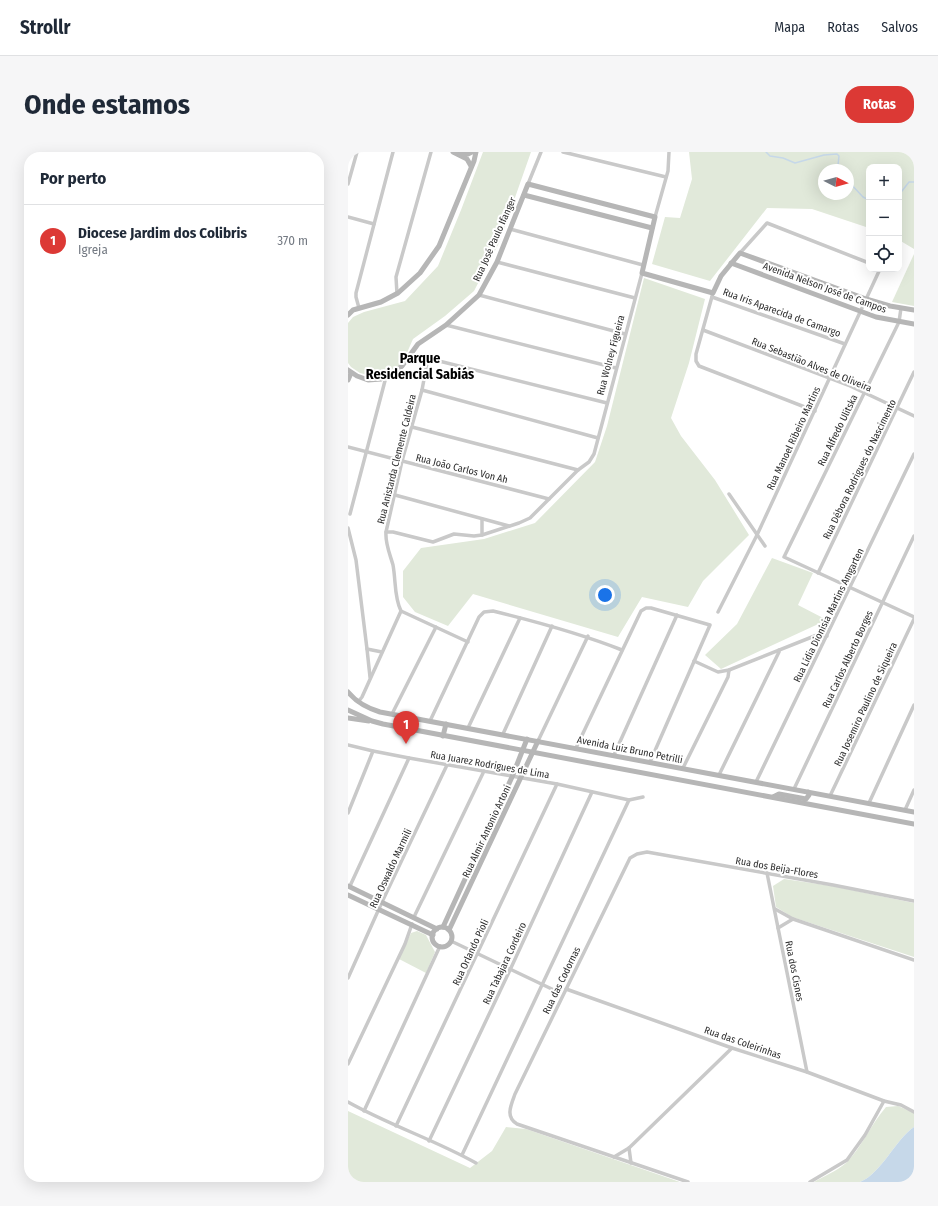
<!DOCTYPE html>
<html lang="pt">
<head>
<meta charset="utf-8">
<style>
  :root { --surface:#fff; --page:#f6f6f7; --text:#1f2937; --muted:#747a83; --line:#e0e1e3; --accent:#dc3935 }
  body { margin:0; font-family:"Fira Sans Condensed",sans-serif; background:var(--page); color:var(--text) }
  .controls { position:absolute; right:12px; top:12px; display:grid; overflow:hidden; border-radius:8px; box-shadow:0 4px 16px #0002 }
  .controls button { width:36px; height:36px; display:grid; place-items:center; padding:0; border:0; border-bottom:1px solid var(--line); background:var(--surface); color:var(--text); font:20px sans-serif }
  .compass { position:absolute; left:470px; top:12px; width:36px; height:36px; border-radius:50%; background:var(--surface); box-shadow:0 4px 16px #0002; rotate:96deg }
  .you { position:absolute; left:257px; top:443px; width:14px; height:14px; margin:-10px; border:3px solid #fff; border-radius:50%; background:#1a73e8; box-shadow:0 0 0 6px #1a73e833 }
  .badge { display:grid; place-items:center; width:26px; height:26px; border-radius:50%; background:var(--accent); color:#fff; font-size:13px; font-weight:700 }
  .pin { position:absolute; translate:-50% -33px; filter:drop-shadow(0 1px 2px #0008) }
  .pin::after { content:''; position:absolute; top:21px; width:14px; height:12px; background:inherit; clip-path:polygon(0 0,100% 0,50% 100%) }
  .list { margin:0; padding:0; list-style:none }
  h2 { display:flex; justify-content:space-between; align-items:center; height:52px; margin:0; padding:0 16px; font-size:17px }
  h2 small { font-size:13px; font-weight:400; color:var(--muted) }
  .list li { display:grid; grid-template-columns:26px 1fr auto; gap:12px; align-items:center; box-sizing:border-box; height:72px; padding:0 16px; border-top:1px solid var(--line) }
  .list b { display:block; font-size:15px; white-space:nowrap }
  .list p { margin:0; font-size:13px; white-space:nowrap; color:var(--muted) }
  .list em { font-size:13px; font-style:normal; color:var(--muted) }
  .icon { flex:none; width:22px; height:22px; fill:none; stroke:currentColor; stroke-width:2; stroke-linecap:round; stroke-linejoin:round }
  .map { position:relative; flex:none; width:566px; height:1030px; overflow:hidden; border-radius:16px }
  header { display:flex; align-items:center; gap:24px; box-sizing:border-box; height:56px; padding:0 20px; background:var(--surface); border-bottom:1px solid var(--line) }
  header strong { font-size:19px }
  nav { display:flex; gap:22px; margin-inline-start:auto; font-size:14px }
  .intro { display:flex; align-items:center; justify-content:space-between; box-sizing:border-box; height:96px; padding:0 24px }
  h1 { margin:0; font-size:28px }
  .button { padding:10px 18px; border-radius:16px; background:var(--accent); color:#fff; font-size:14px; font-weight:700 }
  main { display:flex; gap:24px; padding:0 24px }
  aside { flex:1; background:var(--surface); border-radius:16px; box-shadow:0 4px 16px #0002 }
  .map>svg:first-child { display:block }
</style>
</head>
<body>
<header>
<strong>Strollr</strong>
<nav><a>Mapa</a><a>Rotas</a><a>Salvos</a></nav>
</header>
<div class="intro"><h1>Onde estamos</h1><a class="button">Rotas</a></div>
<main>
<aside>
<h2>Por perto<small></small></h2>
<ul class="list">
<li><span class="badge">1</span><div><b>Diocese Jardim dos Colibris</b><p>Igreja</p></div><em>370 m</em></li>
</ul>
</aside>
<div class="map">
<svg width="566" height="1030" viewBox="0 0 566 1030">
  <rect width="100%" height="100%" fill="#fff"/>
  <!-- green -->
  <g fill="#e1e9da" fill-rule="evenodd">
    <path d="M135 0H183L151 91 126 139 97 164 65 187 58 203 52 213 46 218 31 224H24L12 221 3 215 0 211V171L5 165 16 160 57 149 90 114 113 58Z"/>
    <path d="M341 0H560L566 3V97L551 88V15H521V76L464 57 419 56 362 129 304 112 317 65 332 66 344 27ZM476 18H500V42H476Z"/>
    <path d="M566 102V154L544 150Z"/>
    <path d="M296 126 357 147 341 211 323 266 333 284 367 328 401 383 355 429 340 455 294 445 270 485 125 442 100 474 67 460 55 445V419L73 396 136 387 187 371 247 310 259 274Z"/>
    <path d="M424 406 465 421 450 453 479 468 373 517 357 503 389 472Z"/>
    <path d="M436 727 484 734 566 751V805L444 765 428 755 425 734Z"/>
    <path d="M69 779 78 783 87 800 78 821 51 807 63 781Z"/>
    <path d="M550 954 566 961V975C546 989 534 1021 512 1030H466C476 1024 489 1019 498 1011 514 995 523 972 538 955Z"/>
    <path d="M0 959 122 1016 144 999 158 975 178 977 332 1030H0Z"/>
  </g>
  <!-- water -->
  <path fill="#c6d8e9" d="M566 975V1030H512C534 1021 546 989 566 975Z"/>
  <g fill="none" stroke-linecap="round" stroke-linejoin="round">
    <!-- stream -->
    <g stroke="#c6d8e9" stroke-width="1.5">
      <path d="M418 0 422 4 435 6 447 11 476 3 489 2 491 4 490 13 486 16 488 18"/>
      <path d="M521 23V25"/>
      <path d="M500 29 515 45 521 48"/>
      <path d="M551 40 554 39 561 30H566"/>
    </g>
    <!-- street -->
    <g stroke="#c9c9c9" stroke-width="3.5">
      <path d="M215 0 318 25"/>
      <path d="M0 32 9 0"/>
      <path d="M180 32 193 0"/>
      <path d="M0 65 26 72"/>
      <path d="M307 65 320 19 321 0"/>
      <path d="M162 77 295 113"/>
      <path d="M392 101 419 71 521 111"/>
      <path d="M149 110 287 146"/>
      <path d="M365 141 348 202V209L351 214 467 259"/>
      <path d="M49 142 48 125 83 0"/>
      <path d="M131 143 277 182"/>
      <path d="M364 145 497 192"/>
      <path d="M11 156 8 145V141L45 0"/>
      <path d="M553 156 551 170 436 405 566 465"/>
      <path d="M98 173 268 216"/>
      <path d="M355 178 500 233 566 264"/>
      <path d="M63 202 259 251"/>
      <path d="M74 238 250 286"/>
      <path d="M64 275 230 318"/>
      <path d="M0 295 201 347"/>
      <path d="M381 342 417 394"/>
      <path d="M47 343 161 374"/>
      <path d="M2 362 38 225"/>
      <path d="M134 367V383"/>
      <path d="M0 376 8 408 19 497 34 500"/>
      <path d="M38 380H45L85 390 106 382 126 384 134 383 171 371 182 366 230 318 241 310 246 302 294 121"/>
      <path d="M470 421 566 220"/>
      <path d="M53 459C46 445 48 429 45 413 42 402 37 392 38 380L54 309 74 238 80 206"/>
      <path d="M53 459 120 490"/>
      <path d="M370 460 409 383 532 117"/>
      <path d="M19 497 22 525"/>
      <path d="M346 509 370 520 381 518 469 483 479 484"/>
      <path d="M10 550 14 545 53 459"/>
      <path d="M44 562 88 475"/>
      <path d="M82 569 131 465 136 460 145 459C190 470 231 481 274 498"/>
      <path d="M120 576 172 466"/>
      <path d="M155 582 204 474"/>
      <path d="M190 589 240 484"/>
      <path d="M0 593 25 599 61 606 209 632 281 648 295 645"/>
      <path d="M228 596 293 459 298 456H303L362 473 302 610"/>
      <path d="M266 603 329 463"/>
      <path d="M335 616 380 525 381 518"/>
      <path d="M371 623 431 500V498"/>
      <path d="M408 630 566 302"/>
      <path d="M446 637 566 384"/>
      <path d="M482 644 566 467"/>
      <path d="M521 651 566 553"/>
      <path d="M557 658 566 638"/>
      <path d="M0 661 25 599"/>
      <path d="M419 721 459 920"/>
      <path d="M2 734 61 606"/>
      <path d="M427 757 445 767 566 808"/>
      <path d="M66 765 136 619"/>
      <path d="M430 776 445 767"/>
      <path d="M103 789 208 839"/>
      <path d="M0 826 34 750 99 613"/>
      <path d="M218 837 384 896 459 920 536 949 553 953 566 960"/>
      <path d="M0 912 57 792 64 772"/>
      <path d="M0 950C41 973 87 988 128 1011"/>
      <path d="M16 959 92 794"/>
      <path d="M48 974 209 632"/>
      <path d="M81 989 162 818 244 640"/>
      <path d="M281 996 283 1011"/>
      <path d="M114 1003 281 648"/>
      <path d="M266 1005 281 996 384 896"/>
      <path d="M340 1030 169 972C157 965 163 953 167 942L282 706 289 702 299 700 485 733 566 749"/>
      <path d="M462 1030 499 1008 517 983 536 949"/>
    </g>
    <!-- secondary -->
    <g stroke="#b6b6b6" stroke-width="5">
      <path d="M105 0 119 7 123 14"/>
      <path d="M112 2H120L124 0"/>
      <path d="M176 43 304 76"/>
      <path d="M383 111 528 165 566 172"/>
      <path d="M0 163 5 158 33 150 50 141 72 121 91 94 126 9 128 0"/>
      <path d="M0 218 9 224 20 228 33 227 44 222 54 214 70 192 98 173 131 143 149 110 180 32 307 65 294 121 365 141 373 124 392 101 518 147 542 154 566 158"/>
      <path d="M0 228 3 221"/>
      <path d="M0 540C9 551 19 556 32 560L566 660"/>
      <path d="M0 558 24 569 35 572 566 672"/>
      <path d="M0 566 21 569"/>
      <path d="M95 584 98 572"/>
      <path d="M425 645 431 642 458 647 461 643 460 640"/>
      <path d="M0 734 89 777"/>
      <path d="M0 743 85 783"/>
      <path d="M95 775 164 625 179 587"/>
      <circle cx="94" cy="785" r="10"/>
      <path d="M101 778 190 589"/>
    </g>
  </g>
  <g text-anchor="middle" stroke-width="4" stroke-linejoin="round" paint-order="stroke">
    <!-- street labels -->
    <g font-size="10" fill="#2c2c2c" stroke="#fff">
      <text transform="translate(146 87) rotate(-66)" y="4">Rua José Paulo Ifanger</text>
      <text transform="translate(477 135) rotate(20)" y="4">Avenida Nelson José de Campos</text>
      <text transform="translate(434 160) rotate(20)" y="4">Rua Iris Aparecida de Camargo</text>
      <text transform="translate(262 203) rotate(-75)" y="4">Rua Wolney Figueira</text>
      <text transform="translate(464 212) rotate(22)" y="4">Rua Sebastião Alves de Oliveira</text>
      <text transform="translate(489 278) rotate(-64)" y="4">Rua Alfredo Ulitska</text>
      <text transform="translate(445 286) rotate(-65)" y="4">Rua Manoel Ribeiro Martins</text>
      <text transform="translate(48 307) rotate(-76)" y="4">Rua Anistarda Clemente Caldeira</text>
      <text transform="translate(114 316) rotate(14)" y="4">Rua João Carlos Von Ah</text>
      <text transform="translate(511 317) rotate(-64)" y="4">Rua Débora Rodrigues do Nascimento</text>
      <text transform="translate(480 463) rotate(-64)" y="4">Rua Lídia Dionísia Martins Amgarten</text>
      <text transform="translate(499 507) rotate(-65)" y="4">Rua Carlos Alberto Borges</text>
      <text transform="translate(517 552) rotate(-65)" y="4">Rua Josemiro Paulino de Siqueira</text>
      <text transform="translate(282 597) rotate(11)" y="4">Avenida Luiz Bruno Petrilli</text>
      <text transform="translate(142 612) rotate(10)" y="4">Rua Juarez Rodrigues de Lima</text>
      <text transform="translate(138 679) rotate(-65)" y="4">Rua Almir Antonio Artoni</text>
      <text transform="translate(429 715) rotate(10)" y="4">Rua dos Beija-Flores</text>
      <text transform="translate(42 716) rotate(-65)" y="4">Rua Oswaldo Marmili</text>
      <text transform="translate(122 800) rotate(-65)" y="4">Rua Orlando Pioli</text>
      <text transform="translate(156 811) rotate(-65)" y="4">Rua Tabajara Cordeiro</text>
      <text transform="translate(447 819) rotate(79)" y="4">Rua dos Cisnes</text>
      <text transform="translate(213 828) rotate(-64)" y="4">Rua das Codornas</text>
      <text transform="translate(395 890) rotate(19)" y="4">Rua das Coleirinhas</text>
    </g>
    <!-- district labels -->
    <g font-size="14" font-weight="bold" fill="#000" stroke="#fff">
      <text x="72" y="211">Parque<tspan x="72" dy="16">Residencial Sabiás</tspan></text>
    </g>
  </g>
</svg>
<div class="controls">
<button>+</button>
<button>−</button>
<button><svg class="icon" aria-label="locate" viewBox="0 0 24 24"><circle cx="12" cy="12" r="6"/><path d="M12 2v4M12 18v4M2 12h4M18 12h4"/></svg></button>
</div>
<svg class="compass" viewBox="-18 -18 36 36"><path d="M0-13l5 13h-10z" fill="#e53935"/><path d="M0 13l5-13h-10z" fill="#747a83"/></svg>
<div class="you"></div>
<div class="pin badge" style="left:58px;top:592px">1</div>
</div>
</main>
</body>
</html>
